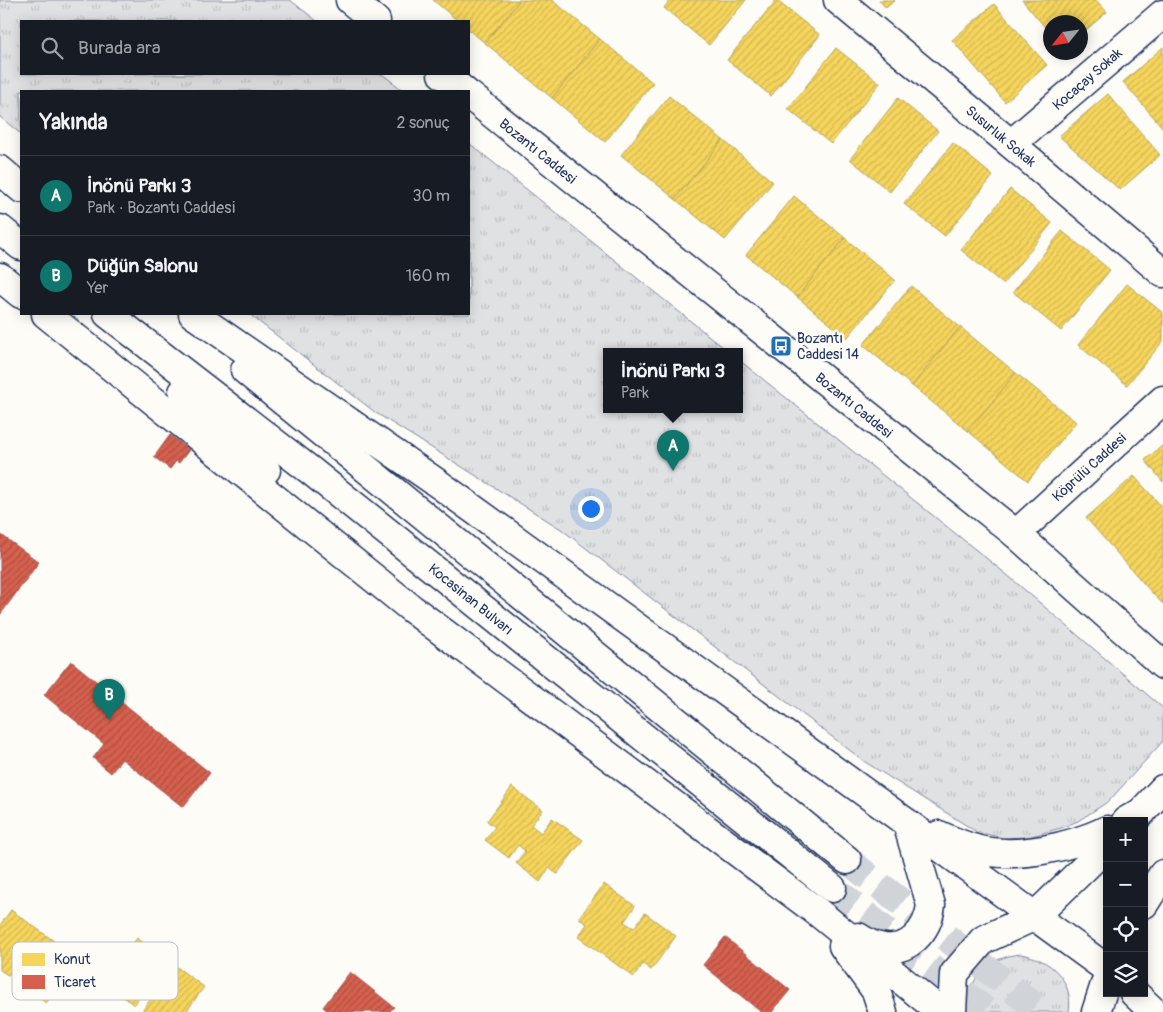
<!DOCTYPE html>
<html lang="tr">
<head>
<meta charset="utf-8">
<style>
  :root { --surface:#171b24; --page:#20242c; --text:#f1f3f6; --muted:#9ea1a6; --line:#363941; --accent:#0f766e }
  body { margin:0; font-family:Pangolin,sans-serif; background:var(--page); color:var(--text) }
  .controls { position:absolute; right:15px; bottom:15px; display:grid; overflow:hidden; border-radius:0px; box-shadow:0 2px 12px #0003 }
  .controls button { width:45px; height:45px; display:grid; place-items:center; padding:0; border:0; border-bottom:1px solid var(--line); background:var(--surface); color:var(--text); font:25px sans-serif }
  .compass { position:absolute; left:1043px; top:15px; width:45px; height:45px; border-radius:50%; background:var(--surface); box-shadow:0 2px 12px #0003; rotate:240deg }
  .you { position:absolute; left:590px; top:508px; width:18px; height:18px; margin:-12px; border:4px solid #fff; border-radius:50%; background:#1a73e8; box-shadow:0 0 0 8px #1a73e833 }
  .badge { display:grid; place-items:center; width:32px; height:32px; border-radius:50%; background:var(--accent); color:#fff; font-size:16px; font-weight:700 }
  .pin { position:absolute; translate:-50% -41px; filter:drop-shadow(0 1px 2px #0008) }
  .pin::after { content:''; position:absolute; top:26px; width:18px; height:15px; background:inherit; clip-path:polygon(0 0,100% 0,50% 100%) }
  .popup { position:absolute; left:603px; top:348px; width:140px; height:65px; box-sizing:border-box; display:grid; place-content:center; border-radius:0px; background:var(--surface); filter:drop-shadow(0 1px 4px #0005); font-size:16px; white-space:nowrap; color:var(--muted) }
  .popup b { font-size:19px; color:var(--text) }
  .popup::after { content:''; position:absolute; left:50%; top:100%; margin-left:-10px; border:10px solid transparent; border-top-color:var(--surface) }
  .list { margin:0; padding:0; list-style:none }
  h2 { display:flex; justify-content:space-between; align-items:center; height:65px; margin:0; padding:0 20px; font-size:21px }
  h2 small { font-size:16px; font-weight:400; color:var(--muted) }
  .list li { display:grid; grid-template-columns:32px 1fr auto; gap:15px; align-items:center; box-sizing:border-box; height:80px; padding:0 20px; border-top:1px solid var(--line) }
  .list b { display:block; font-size:19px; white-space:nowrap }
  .list p { margin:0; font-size:16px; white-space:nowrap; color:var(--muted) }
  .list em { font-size:16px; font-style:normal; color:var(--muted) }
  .icon { flex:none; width:28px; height:28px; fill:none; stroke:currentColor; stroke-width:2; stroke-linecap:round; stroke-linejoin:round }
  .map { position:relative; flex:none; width:1163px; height:1012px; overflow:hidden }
  .search { position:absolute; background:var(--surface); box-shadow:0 2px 12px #0003; left:20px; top:20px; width:450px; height:55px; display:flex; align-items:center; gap:12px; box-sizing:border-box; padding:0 18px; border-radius:0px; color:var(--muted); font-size:19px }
  .panel { position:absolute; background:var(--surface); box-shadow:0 2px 12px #0003; left:20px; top:90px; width:450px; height:225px; border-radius:0px }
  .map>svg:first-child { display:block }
</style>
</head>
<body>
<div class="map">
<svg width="1163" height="1012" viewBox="0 0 1163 1012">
  <defs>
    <pattern id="grass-tufts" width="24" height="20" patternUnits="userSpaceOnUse" patternTransform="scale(1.25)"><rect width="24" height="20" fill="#e0e1e3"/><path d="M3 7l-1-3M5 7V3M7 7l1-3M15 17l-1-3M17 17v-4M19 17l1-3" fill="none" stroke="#c0c1c5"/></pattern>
    <pattern id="homes-hatch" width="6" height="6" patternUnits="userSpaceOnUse" patternTransform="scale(1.25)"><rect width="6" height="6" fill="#f6d55c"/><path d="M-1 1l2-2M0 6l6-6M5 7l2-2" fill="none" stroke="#d2b752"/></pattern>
    <pattern id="shops-hatch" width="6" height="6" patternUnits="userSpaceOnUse" patternTransform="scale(1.25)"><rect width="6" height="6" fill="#d6604d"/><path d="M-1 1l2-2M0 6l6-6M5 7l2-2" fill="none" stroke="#ad5043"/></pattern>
  </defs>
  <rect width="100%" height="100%" fill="#fdfcf7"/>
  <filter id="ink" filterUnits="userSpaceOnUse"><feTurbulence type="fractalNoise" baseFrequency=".02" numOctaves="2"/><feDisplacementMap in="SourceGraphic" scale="10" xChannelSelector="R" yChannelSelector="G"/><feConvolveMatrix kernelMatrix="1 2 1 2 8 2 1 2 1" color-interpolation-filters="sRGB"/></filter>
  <g filter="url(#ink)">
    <!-- grass -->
    <g fill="url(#grass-tufts)" stroke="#7e88a0">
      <path d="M0 0H290L317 21H21V74H382L404 91H21V134L0 117Z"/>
      <path d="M469 143 729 352H607V410H739V360L1006 574 1163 708V741L1109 801 1078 821 1061 828 1028 837 1003 838 977 832 865 762 561 529 376 413 249 314H469Z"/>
      <path d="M1021 954C1050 959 1074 980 1069 1012H969C966 978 988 957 1021 954Z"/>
    </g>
    <!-- homes -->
    <g fill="url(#homes-hatch)" stroke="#b4a35d">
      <path d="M433 0H520L485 43 469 30V21H458Z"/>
      <path d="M520 0H552L600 39 552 98 485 43Z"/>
      <path d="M670 0H746L709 45 664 8Z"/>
      <path d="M776 0 820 35 771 96 727 60Z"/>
      <path d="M879 0H895L886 8Z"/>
      <path d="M1022 0H1096L1107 12 1080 35V22H1050V33Z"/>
      <path d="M994 4 1047 65 1005 102 952 40Z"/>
      <path d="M600 39 653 83 605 142 552 98Z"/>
      <path d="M1163 47V128L1123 82Z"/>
      <path d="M836 48 880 83 831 144 788 109Z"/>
      <path d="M1108 94 1160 155 1120 190 1059 136Z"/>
      <path d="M669 96 723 140 675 199 621 155Z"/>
      <path d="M898 98 938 131 890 192 850 159Z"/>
      <path d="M723 140 773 182 725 240 675 199Z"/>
      <path d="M953 143 993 176 945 236 904 204Z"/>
      <path d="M1010 189 1052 223 1003 284 961 250Z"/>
      <path d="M794 196 845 238 797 297 746 255Z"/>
      <path d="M1062 231 1110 270 1061 331 1013 292Z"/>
      <path d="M845 238 895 280 847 338 797 297Z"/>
      <path d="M1127 284 1163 313V341L1127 385 1078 345Z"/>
      <path d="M911 286 960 327 912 386 863 345Z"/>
      <path d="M960 327 1016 373 968 431 912 386Z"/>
      <path d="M1016 373 1076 422 1028 481 968 431Z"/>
      <path d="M1163 445V482L1145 460Z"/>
      <path d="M1134 476 1163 508V585L1153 594 1086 518Z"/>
      <path d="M1163 585V604L1153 594Z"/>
      <path d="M512 787 543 810 531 825 541 833 552 818 583 840 557 874 549 868 540 882 516 863 525 851 518 845 509 858 485 840 495 827 487 821Z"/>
      <path d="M604 884 635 906 624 922 634 928 645 913 676 936 651 970 643 964 634 977 578 937 587 924 579 918Z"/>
      <path d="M11 910 79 959 46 1003 17 982 24 972 16 966 9 976 0 970V925Z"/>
      <path d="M137 938 204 987 186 1012H144L142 1011 150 1000 142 994 134 1005 105 983Z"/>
    </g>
    <!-- shops -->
    <g fill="url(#shops-hatch)" stroke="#9e5152">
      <path d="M170 435 189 450 179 463 176 461 170 469 154 457Z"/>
      <path d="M0 534 39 562 0 615Z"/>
      <path d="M71 661 210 773 183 807 122 759 111 773 93 758 104 744 44 695Z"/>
      <path d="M725 937 790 990 772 1012H761L703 965Z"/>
      <path d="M350 972 394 1007 389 1012H329L323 1007Z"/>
    </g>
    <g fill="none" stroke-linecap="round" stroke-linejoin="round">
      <!-- highway-tunnel -->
      <g stroke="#d0d3d8" stroke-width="28" stroke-dasharray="28 14" stroke-linecap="butt">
        <path d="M847 860 1042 1012"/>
        <path d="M832 888 987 1012"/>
      </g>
      <!-- minor casing -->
      <g stroke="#1b2f5e" stroke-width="31">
        <g id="minor">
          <path d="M350 0 376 21"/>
          <path d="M838 0 1011 144 1163 273"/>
          <path d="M442 74 464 91"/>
          <path d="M469 95 1016 534 1163 665"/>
          <path d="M1011 144 1163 14"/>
          <path d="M1016 534 1163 400"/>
          <path d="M1133 821 1163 789"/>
          <path d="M1144 904 1163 874"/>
          <path d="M952 1012 954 974 983 940 1035 916 1107 846"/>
          <path d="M1096 1012 1107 978"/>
        </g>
      </g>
      <!-- highway casing -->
      <g stroke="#1b2f5e" stroke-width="31">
        <g id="highway">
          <path d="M0 170 21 188"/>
          <path d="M0 229 21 246"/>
          <path d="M0 277 21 294"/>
          <path d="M46 314 412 609 820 914 941 1012"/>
          <path d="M108 314 311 471 832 888"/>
          <path d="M193 314 440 485 907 823 1107 969"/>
          <path d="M245 370 847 860"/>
          <path d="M183 392 266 470"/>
          <path d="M1126 821 1142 812"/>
          <path d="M939 835C952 841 965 846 979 850 1018 859 1071 847 1107 830"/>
          <path d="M858 937C865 941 872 946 880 947 908 954 928 931 931 905L907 823"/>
          <path d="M843 946 876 991 883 1012"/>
          <path d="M1134 993 1154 1012"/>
        </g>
      </g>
      <!-- minor -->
      <use href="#minor" stroke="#fdfcf7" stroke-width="28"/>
      <!-- highway -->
      <use href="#highway" stroke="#fdfcf7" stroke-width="28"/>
    </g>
  </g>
  <!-- icons -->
  <defs>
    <g id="bus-square" transform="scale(1.125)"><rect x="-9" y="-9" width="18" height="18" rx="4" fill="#1f6fb2" stroke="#fdfcf7"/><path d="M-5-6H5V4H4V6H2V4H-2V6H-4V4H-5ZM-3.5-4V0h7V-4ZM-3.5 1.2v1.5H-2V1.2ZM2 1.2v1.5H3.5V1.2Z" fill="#fff"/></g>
  </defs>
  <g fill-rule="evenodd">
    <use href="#bus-square" x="781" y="346"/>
  </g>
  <g text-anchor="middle" stroke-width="5" stroke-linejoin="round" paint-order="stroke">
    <!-- street labels -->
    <g font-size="14" fill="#1b2f5e" stroke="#fdfcf7">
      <text transform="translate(1087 79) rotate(-41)" y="5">Kocaçay Sokak</text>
      <text transform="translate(1001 136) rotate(40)" y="5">Susurluk Sokak</text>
      <text transform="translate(538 151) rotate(39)" y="5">Bozantı Caddesi</text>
      <text transform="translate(854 405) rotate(39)" y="5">Bozantı Caddesi</text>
      <text transform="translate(1089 467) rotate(-42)" y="5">Köprülü Caddesi</text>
      <text transform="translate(471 599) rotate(39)" y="5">Kocasinan Bulvarı</text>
    </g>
    <!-- poi labels -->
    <g font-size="14" fill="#1b2f5e" stroke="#fdfcf7" text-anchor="start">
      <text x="797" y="343">Bozantı<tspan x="797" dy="16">Caddesi 14</tspan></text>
    </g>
  </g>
  <!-- legend -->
  <rect x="12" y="942" width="166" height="58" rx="8" fill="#fdfcf7" stroke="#b9bec9" stroke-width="1"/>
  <rect x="22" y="953" width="23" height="13" fill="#f6d55c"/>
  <rect x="22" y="975" width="23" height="14" fill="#d6604d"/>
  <g font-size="14" fill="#1b2f5e">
    <text x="54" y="964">Konut</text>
    <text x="54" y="987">Ticaret</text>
  </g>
</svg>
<div class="controls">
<button>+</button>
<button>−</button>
<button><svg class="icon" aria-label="locate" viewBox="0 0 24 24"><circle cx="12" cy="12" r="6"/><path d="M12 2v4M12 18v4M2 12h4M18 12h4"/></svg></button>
<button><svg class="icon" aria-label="layers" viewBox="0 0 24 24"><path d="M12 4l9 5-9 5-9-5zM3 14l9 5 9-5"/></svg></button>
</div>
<svg class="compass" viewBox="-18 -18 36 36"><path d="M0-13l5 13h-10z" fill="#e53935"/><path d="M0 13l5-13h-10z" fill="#9ea1a6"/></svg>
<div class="you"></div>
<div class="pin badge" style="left:673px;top:471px">A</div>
<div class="popup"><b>İnönü Parkı 3</b>Park</div>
<div class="pin badge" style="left:109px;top:720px">B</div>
<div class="search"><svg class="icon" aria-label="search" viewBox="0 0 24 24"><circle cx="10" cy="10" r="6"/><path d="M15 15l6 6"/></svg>Burada ara</div>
<section class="panel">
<h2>Yakında<small>2 sonuç</small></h2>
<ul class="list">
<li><span class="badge">A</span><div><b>İnönü Parkı 3</b><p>Park · Bozantı Caddesi</p></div><em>30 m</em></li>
<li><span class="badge">B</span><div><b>Düğün Salonu</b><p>Yer</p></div><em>160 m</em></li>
</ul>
</section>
</div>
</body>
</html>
